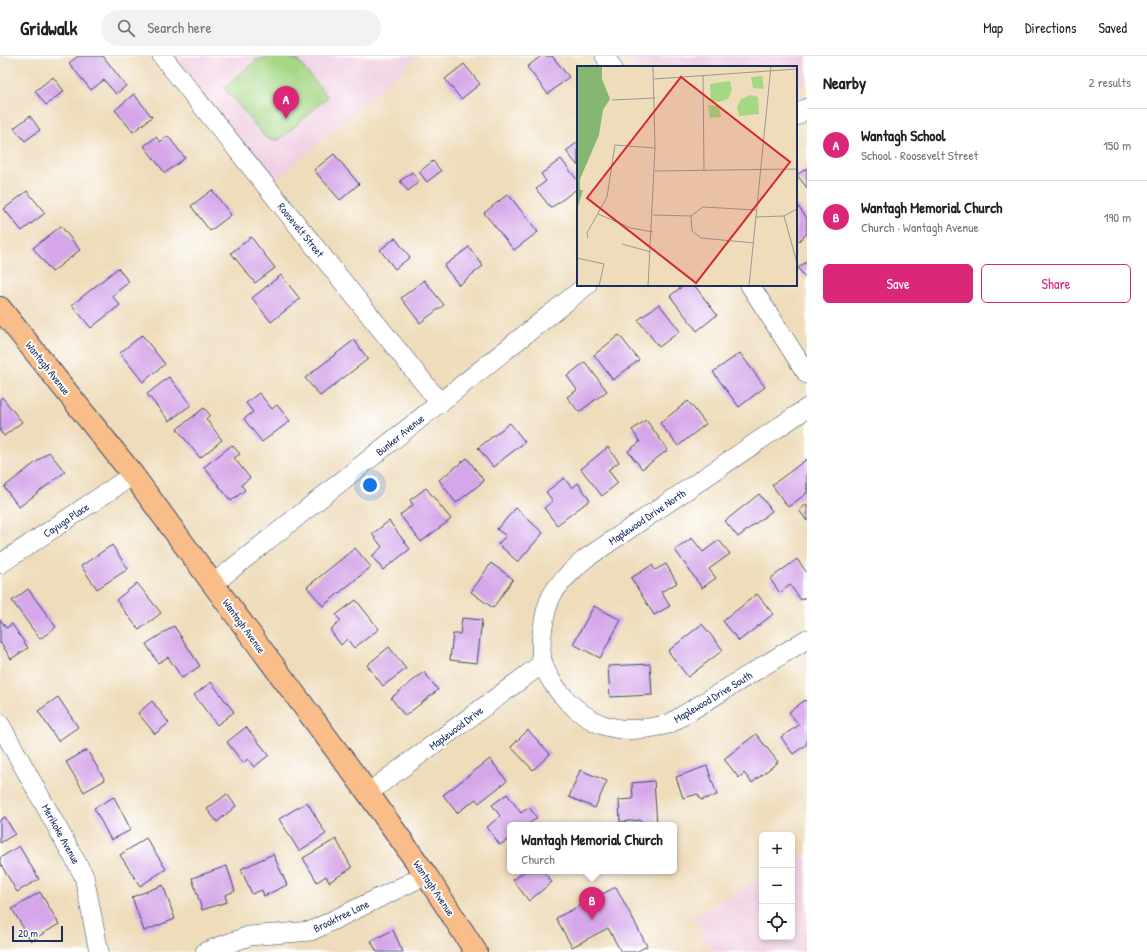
<!DOCTYPE html>
<html lang="en">
<head>
<meta charset="utf-8">
<style>
  :root { --surface:#fff; --page:#f2f2f2; --text:#202124; --muted:#757577; --line:#e0e0e0; --accent:#db2777 }
  body { margin:0; font-family:"Patrick Hand",sans-serif; background:var(--page); color:var(--text) }
  .controls { position:absolute; right:12px; bottom:12px; display:grid; overflow:hidden; border-radius:6px; box-shadow:0 2px 6px #0003 }
  .controls button { width:36px; height:36px; display:grid; place-items:center; padding:0; border:0; border-bottom:1px solid var(--line); background:var(--surface); color:var(--text); font:20px sans-serif }
  .scale { position:absolute; left:12px; bottom:10px; width:51px; box-sizing:border-box; padding-left:4px; border:2px solid #1b2f5e; border-top:0; font-size:11px; line-height:14px; white-space:nowrap; color:#1b2f5e; -webkit-text-stroke:3px #fff; paint-order:stroke }
  .you { position:absolute; left:370px; top:429px; width:14px; height:14px; margin:-10px; border:3px solid #fff; border-radius:50%; background:#1a73e8; box-shadow:0 0 0 6px #1a73e833 }
  .badge { display:grid; place-items:center; width:26px; height:26px; border-radius:50%; background:var(--accent); color:#fff; font-size:13px; font-weight:700 }
  .pin { position:absolute; translate:-50% -33px; filter:drop-shadow(0 1px 2px #0008) }
  .pin::after { content:''; position:absolute; top:21px; width:14px; height:12px; background:inherit; clip-path:polygon(0 0,100% 0,50% 100%) }
  .popup { position:absolute; left:507px; top:766px; width:170px; height:52px; box-sizing:border-box; display:grid; place-content:center; border-radius:6px; background:var(--surface); filter:drop-shadow(0 1px 3px #0005); font-size:13px; white-space:nowrap; color:var(--muted) }
  .popup b { font-size:15px; color:var(--text) }
  .popup::after { content:''; position:absolute; left:50%; top:100%; margin-left:-8px; border:8px solid transparent; border-top-color:var(--surface) }
  .list { margin:0; padding:0; list-style:none }
  h2 { display:flex; justify-content:space-between; align-items:center; height:52px; margin:0; padding:0 16px; font-size:17px }
  h2 small { font-size:13px; font-weight:400; color:var(--muted) }
  .list li { display:grid; grid-template-columns:26px 1fr auto; gap:12px; align-items:center; box-sizing:border-box; height:72px; padding:0 16px; border-top:1px solid var(--line) }
  .list b { display:block; font-size:15px; white-space:nowrap }
  .list p { margin:0; font-size:13px; white-space:nowrap; color:var(--muted) }
  .list em { font-size:13px; font-style:normal; color:var(--muted) }
  .actions { display:flex; gap:8px; padding:12px 16px }
  .actions a { flex:1; padding:9px 0; border:1px solid var(--accent); border-radius:6px; text-align:center; font-size:14px; color:var(--accent) }
  .actions .main { background:var(--accent); color:#fff }
  .icon { flex:none; width:22px; height:22px; fill:none; stroke:currentColor; stroke-width:2; stroke-linecap:round; stroke-linejoin:round }
  .map { position:relative; flex:none; width:807px; height:896px; overflow:hidden }
  header { display:flex; align-items:center; gap:24px; box-sizing:border-box; height:56px; padding:0 20px; background:var(--surface); border-bottom:1px solid var(--line) }
  header strong { font-size:19px }
  nav { display:flex; gap:22px; margin-inline-start:auto; font-size:14px }
  .search { width:280px; height:36px; background:var(--page); display:flex; align-items:center; gap:10px; box-sizing:border-box; padding:0 14px; border-radius:22px; color:var(--muted); font-size:15px }
  main { display:flex }
  aside { flex:1; background:var(--surface) }
  .map>svg:first-child { display:block }
</style>
</head>
<body>
<header>
<strong>Gridwalk</strong>
<div class="search"><svg class="icon" aria-label="search" viewBox="0 0 24 24"><circle cx="10" cy="10" r="6"/><path d="M15 15l6 6"/></svg>Search here</div>
<nav><a>Map</a><a>Directions</a><a>Saved</a></nav>
</header>
<main>
<div class="map">
<svg width="807" height="896" viewBox="0 0 807 896">
  <rect width="100%" height="100%" fill="#fff"/>
  <filter id="ink" filterUnits="userSpaceOnUse"><feTurbulence type="fractalNoise" baseFrequency=".025" numOctaves="2"/><feDisplacementMap in="SourceGraphic" scale="8" xChannelSelector="R" yChannelSelector="G"/><feConvolveMatrix kernelMatrix="1 2 1 2 8 2 1 2 1" color-interpolation-filters="sRGB"/></filter>
  <filter id="wash" filterUnits="userSpaceOnUse"><feTurbulence type="fractalNoise" baseFrequency=".012" numOctaves="4" result="noise"/><feDisplacementMap in="SourceGraphic" scale="16" xChannelSelector="R" yChannelSelector="G"/><feGaussianBlur stdDeviation="0.9" result="paint"/><feColorMatrix in="noise" values="0 0 0 0 0 0 0 0 0 0 0 0 0 0 0 0 0 1.4 0 .05"/><feComposite in="paint" operator="in"/></filter>
  <g filter="url(#wash)">
    <rect width="100%" height="100%" fill="#eedcba"/>
    <!-- built -->
    <g fill="#f1d0e3">
      <path d="M176 0H418L274 126Z"/>
      <path d="M623 0H807V24L796 33V11H630Z"/>
      <path d="M807 797V896H713L693 861 762 822V881H792V805Z"/>
    </g>
    <!-- green -->
    <path fill="#a6d785" stroke="#608372" d="M271 0H283L297 4 328 41 279 84 266 82 224 32 257 4Z"/>
    <g id="blocks">
      <!-- building -->
      <g fill="#d5a7e9">
        <path d="M78 0H103L126 30 116 38 104 24 91 34 69 7Z"/>
        <path d="M541 0H552L569 21 548 38 527 11Z"/>
        <path d="M464 8 480 28 461 43 445 23Z"/>
        <path d="M53 21 64 35 46 49 35 35Z"/>
        <path d="M134 38 152 61 133 76 115 54Z"/>
        <path d="M30 60 40 74 25 85 14 72Z"/>
        <path d="M168 80 185 102 165 117 144 90 156 81 160 86Z"/>
        <path d="M578 86V110L566 95Z"/>
        <path d="M334 98 359 128 340 144 314 114Z"/>
        <path d="M561 103 578 125V132L551 152 536 133 546 125 541 118Z"/>
        <path d="M433 105 441 115 427 126 419 116Z"/>
        <path d="M807 112V132L797 119Z"/>
        <path d="M412 116 419 126 408 135 400 125Z"/>
        <path d="M212 134 231 159 210 175 191 150Z"/>
        <path d="M27 135 45 157 22 175 4 153Z"/>
        <path d="M508 138 538 176 514 194 484 157Z"/>
        <path d="M796 148 807 162V178L796 187Z"/>
        <path d="M61 170 80 194 52 216 33 192Z"/>
        <path d="M251 181 275 212 255 227 231 197Z"/>
        <path d="M395 182 410 201 395 213 380 194Z"/>
        <path d="M469 191 483 210 459 229 444 210Z"/>
        <path d="M807 205V224L798 212Z"/>
        <path d="M118 212 129 226 112 240 120 249 91 272 72 249Z"/>
        <path d="M281 219 300 243 271 266 252 242Z"/>
        <path d="M424 224 444 249 420 267 401 242Z"/>
        <path d="M684 229H694L717 259 697 275 670 240Z"/>
        <path d="M659 248 680 275 659 291 638 264Z"/>
        <path d="M142 279 165 308 143 326 120 297Z"/>
        <path d="M619 279 639 304 613 324 594 299Z"/>
        <path d="M354 284 368 303 320 340 305 322Z"/>
        <path d="M740 297 765 331 739 351 713 316Z"/>
        <path d="M585 306 607 335 579 356 567 341 577 334 567 320Z"/>
        <path d="M169 321 191 349 169 365 147 338Z"/>
        <path d="M259 337 272 353 277 349 290 365 262 386 244 363 253 356 246 347Z"/>
        <path d="M2 341 22 366 4 380 0 375V343Z"/>
        <path d="M688 345 706 368 678 390 660 367Z"/>
        <path d="M204 352 210 359 206 363 222 384 200 402 177 373Z"/>
        <path d="M646 364 668 394 642 413 628 395 640 386 632 374Z"/>
        <path d="M510 367 525 386 493 411 478 392Z"/>
        <path d="M232 389 240 398 234 402 250 422 241 429 245 434 231 445 204 411Z"/>
        <path d="M608 391 619 406 608 414 618 427 602 440 581 413Z"/>
        <path d="M49 396 65 416 19 451 4 431Z"/>
        <path d="M467 402 484 425 456 447 439 424Z"/>
        <path d="M807 403V437L788 451 772 429Z"/>
        <path d="M564 422 572 432 578 427 590 444 557 469 544 452 553 445 546 436Z"/>
        <path d="M426 432 451 463 421 486 400 459 413 449 410 444Z"/>
        <path d="M759 438 772 455 738 481 725 465Z"/>
        <path d="M807 448V465L799 454Z"/>
        <path d="M516 452 543 477 518 506 498 488 506 480 497 473Z"/>
        <path d="M389 465 410 493 383 514 372 500 382 491 372 478Z"/>
        <path d="M692 482 703 496 719 484 730 498 709 513 716 522 702 532 675 494Z"/>
        <path d="M112 489 128 513 97 533 81 510Z"/>
        <path d="M355 492 371 511 323 550 307 531Z"/>
        <path d="M797 503 807 517V540L801 544 790 529 780 537 770 523Z"/>
        <path d="M491 507 513 523 493 552 471 536Z"/>
        <path d="M666 508 677 527 661 536 670 550 654 559 631 522 652 509 655 514Z"/>
        <path d="M137 527 161 557 139 574 116 544Z"/>
        <path d="M28 533 56 571 40 583 12 545Z"/>
        <path d="M757 538 773 558 739 585 723 565Z"/>
        <path d="M356 544 379 573 354 592 347 583 341 589 330 574 341 565 336 559Z"/>
        <path d="M594 550 621 564 600 602 573 588Z"/>
        <path d="M462 562 482 564 477 607 450 604 453 578H460Z"/>
        <path d="M0 563 6 572 12 568 28 592 11 603 1 587 0 588Z"/>
        <path d="M702 568 723 594 688 621 668 595Z"/>
        <path d="M174 570 200 610 182 622 168 601 158 607 146 588Z"/>
        <path d="M389 591 406 613 383 630 367 609Z"/>
        <path d="M650 608 652 639 610 641 608 610Z"/>
        <path d="M424 616 438 634 405 660 391 642Z"/>
        <path d="M211 626 234 656 217 669 194 639Z"/>
        <path d="M58 641 78 671 58 685 38 655Z"/>
        <path d="M805 644 807 647V688L793 698 781 681 799 669 789 656Z"/>
        <path d="M152 645 169 667 155 678 138 657Z"/>
        <path d="M246 671 269 699 254 711 248 703 243 707 227 686Z"/>
        <path d="M528 674 550 698 533 714 511 691Z"/>
        <path d="M756 678 778 706 752 727 744 717 739 722 724 703Z"/>
        <path d="M87 694 105 724 84 736 66 706Z"/>
        <path d="M490 703 507 725 479 747 476 743 457 757 443 739Z"/>
        <path d="M707 710 717 739 701 744 698 738 683 742 676 721Z"/>
        <path d="M580 714 607 725 595 752 569 741Z"/>
        <path d="M654 725 657 769H642L641 764 620 766 619 744 633 743 632 727Z"/>
        <path d="M227 738 236 750 217 766 207 753Z"/>
        <path d="M507 738 521 757 529 751 537 762 527 769H510V782L500 789 487 771 500 760 492 749Z"/>
        <path d="M114 741 131 774 111 784 94 752Z"/>
        <path d="M307 746 326 778 299 795 279 763Z"/>
        <path d="M5 761 15 778 0 787V764Z"/>
        <path d="M146 782 166 813 140 830 120 799Z"/>
        <path d="M336 783 352 812 329 826 326 820 317 826 303 802Z"/>
        <path d="M19 790 39 823 17 836 0 807V802Z"/>
        <path d="M273 798 287 829 264 840 262 834 252 838 241 813Z"/>
        <path d="M227 810 235 835 225 839 227 846 202 854 192 822Z"/>
        <path d="M525 815H543L552 826 529 845 513 824Z"/>
        <path d="M163 829 175 863 144 875 132 841Z"/>
        <path d="M616 831 647 890 636 896H621L608 872 572 891 556 862Z"/>
        <path d="M40 836 59 868 31 885 12 853Z"/>
        <path d="M393 874 403 896H377L371 885Z"/>
      </g>
    </g>
  </g>
  <g filter="url(#ink)">
    <use href="#blocks" fill-opacity="0" stroke="#3b496c" stroke-width="1"/>
    <g fill="none" stroke-linecap="round" stroke-linejoin="round">
      <!-- minor casing -->
      <g stroke="#3b496c" stroke-width="20">
        <g id="minor">
          <path d="M162 0 440 347"/>
          <path d="M605 0 612 11"/>
          <path d="M796 60 807 52"/>
          <path d="M750 229 807 318"/>
          <path d="M807 352 585 503C573 514 560 525 552 539 544 554 538 592 543 608 552 633 578 660 603 669 625 677 647 673 669 668L807 583"/>
          <path d="M0 508 133 419"/>
          <path d="M213 528 587 229"/>
          <path d="M0 668 84 820 99 896"/>
          <path d="M368 737 543 607"/>
          <path d="M205 896 249 880 311 875 426 819"/>
        </g>
      </g>
      <!-- major casing -->
      <g stroke="#3b496c" stroke-width="24">
        <path id="major" d="M0 252 133 419 213 528 368 737 426 819 476 896"/>
      </g>
      <!-- minor -->
      <use href="#minor" stroke="#fff" stroke-width="19"/>
      <!-- major -->
      <use href="#major" stroke="#f8bd89" stroke-width="22"/>
    </g>
  </g>
  <g text-anchor="middle" stroke-width="4" stroke-linejoin="round" paint-order="stroke">
    <!-- street labels -->
    <g font-size="11" fill="#1b2f5e" stroke="#fff">
      <text transform="translate(301 174) rotate(51)" y="4">Roosevelt Street</text>
      <text transform="translate(48 312) rotate(52)" y="4">Wantagh Avenue</text>
      <text transform="translate(400 379) rotate(-39)" y="4">Bunker Avenue</text>
      <text transform="translate(647 461) rotate(-34)" y="4">Maplewood Drive North</text>
      <text transform="translate(66 464) rotate(-34)" y="4">Cayuga Place</text>
      <text transform="translate(244 570) rotate(54)" y="4">Wantagh Avenue</text>
      <text transform="translate(713 641) rotate(-31)" y="4">Maplewood Drive South</text>
      <text transform="translate(456 672) rotate(-37)" y="4">Maplewood Drive</text>
      <text transform="translate(61 778) rotate(61)" y="4">Merikoke Avenue</text>
      <text transform="translate(434 832) rotate(56)" y="4">Wantagh Avenue</text>
      <text transform="translate(341 860) rotate(-26)" y="4">Brooktree Lane</text>
    </g>
  </g>
  <!-- overview -->
  <g transform="translate(577 10)">
    <rect width="220" height="220" fill="#eedcba"/>
    <path d="M185 10 187 23 176 22 174 11ZM153 15 155 24 151 33 142 36 134 35 133 18ZM174 29 181 31 182 48 162 50 160 41 164 33ZM131 39 142 40 144 51 133 52Z" fill="#a6d785"/>
    <path d="M0 0H25V13L33 33 26 44 22 69 3 113V124H6L0 144Z" fill="#84b872"/>
    <path fill="none" stroke="#9a9795" stroke-width="1" d="M126 10 127 104M77 13 220 3M35 34 78 32M78 105 220 103M21 148 54 162 76 166M76 149 114 150M114 150 115 165 124 172 177 177M114 150 126 141 179 144M207 150 220 197M179 151 207 150 220 143M11 172 10 167 30 131 38 79 78 82M45 178 74 186M0 192 27 198 22 220M71 220 78 82 76 0M172 220 194 0"/>
    <path fill="#d62828" fill-opacity="0.15" stroke="#d62828" stroke-width="2" d="M104 11 213 96 119 217 10 132Z"/>
    <rect width="220" height="220" fill="none" stroke="#1b2f5e" stroke-width="2"/>
  </g>
</svg>
<div class="controls">
<button>+</button>
<button>−</button>
<button><svg class="icon" aria-label="locate" viewBox="0 0 24 24"><circle cx="12" cy="12" r="6"/><path d="M12 2v4M12 18v4M2 12h4M18 12h4"/></svg></button>
</div>
<div class="scale">20 m</div>
<div class="you"></div>
<div class="pin badge" style="left:286px;top:63px">A</div>
<div class="pin badge" style="left:592px;top:864px">B</div>
<div class="popup"><b>Wantagh Memorial Church</b>Church</div>
</div>
<aside>
<h2>Nearby<small>2 results</small></h2>
<ul class="list">
<li><span class="badge">A</span><div><b>Wantagh School</b><p>School · Roosevelt Street</p></div><em>150 m</em></li>
<li><span class="badge">B</span><div><b>Wantagh Memorial Church</b><p>Church · Wantagh Avenue</p></div><em>190 m</em></li>
</ul>
<div class="actions"><a class="main">Save</a><a>Share</a></div>
</aside>
</main>
</body>
</html>
